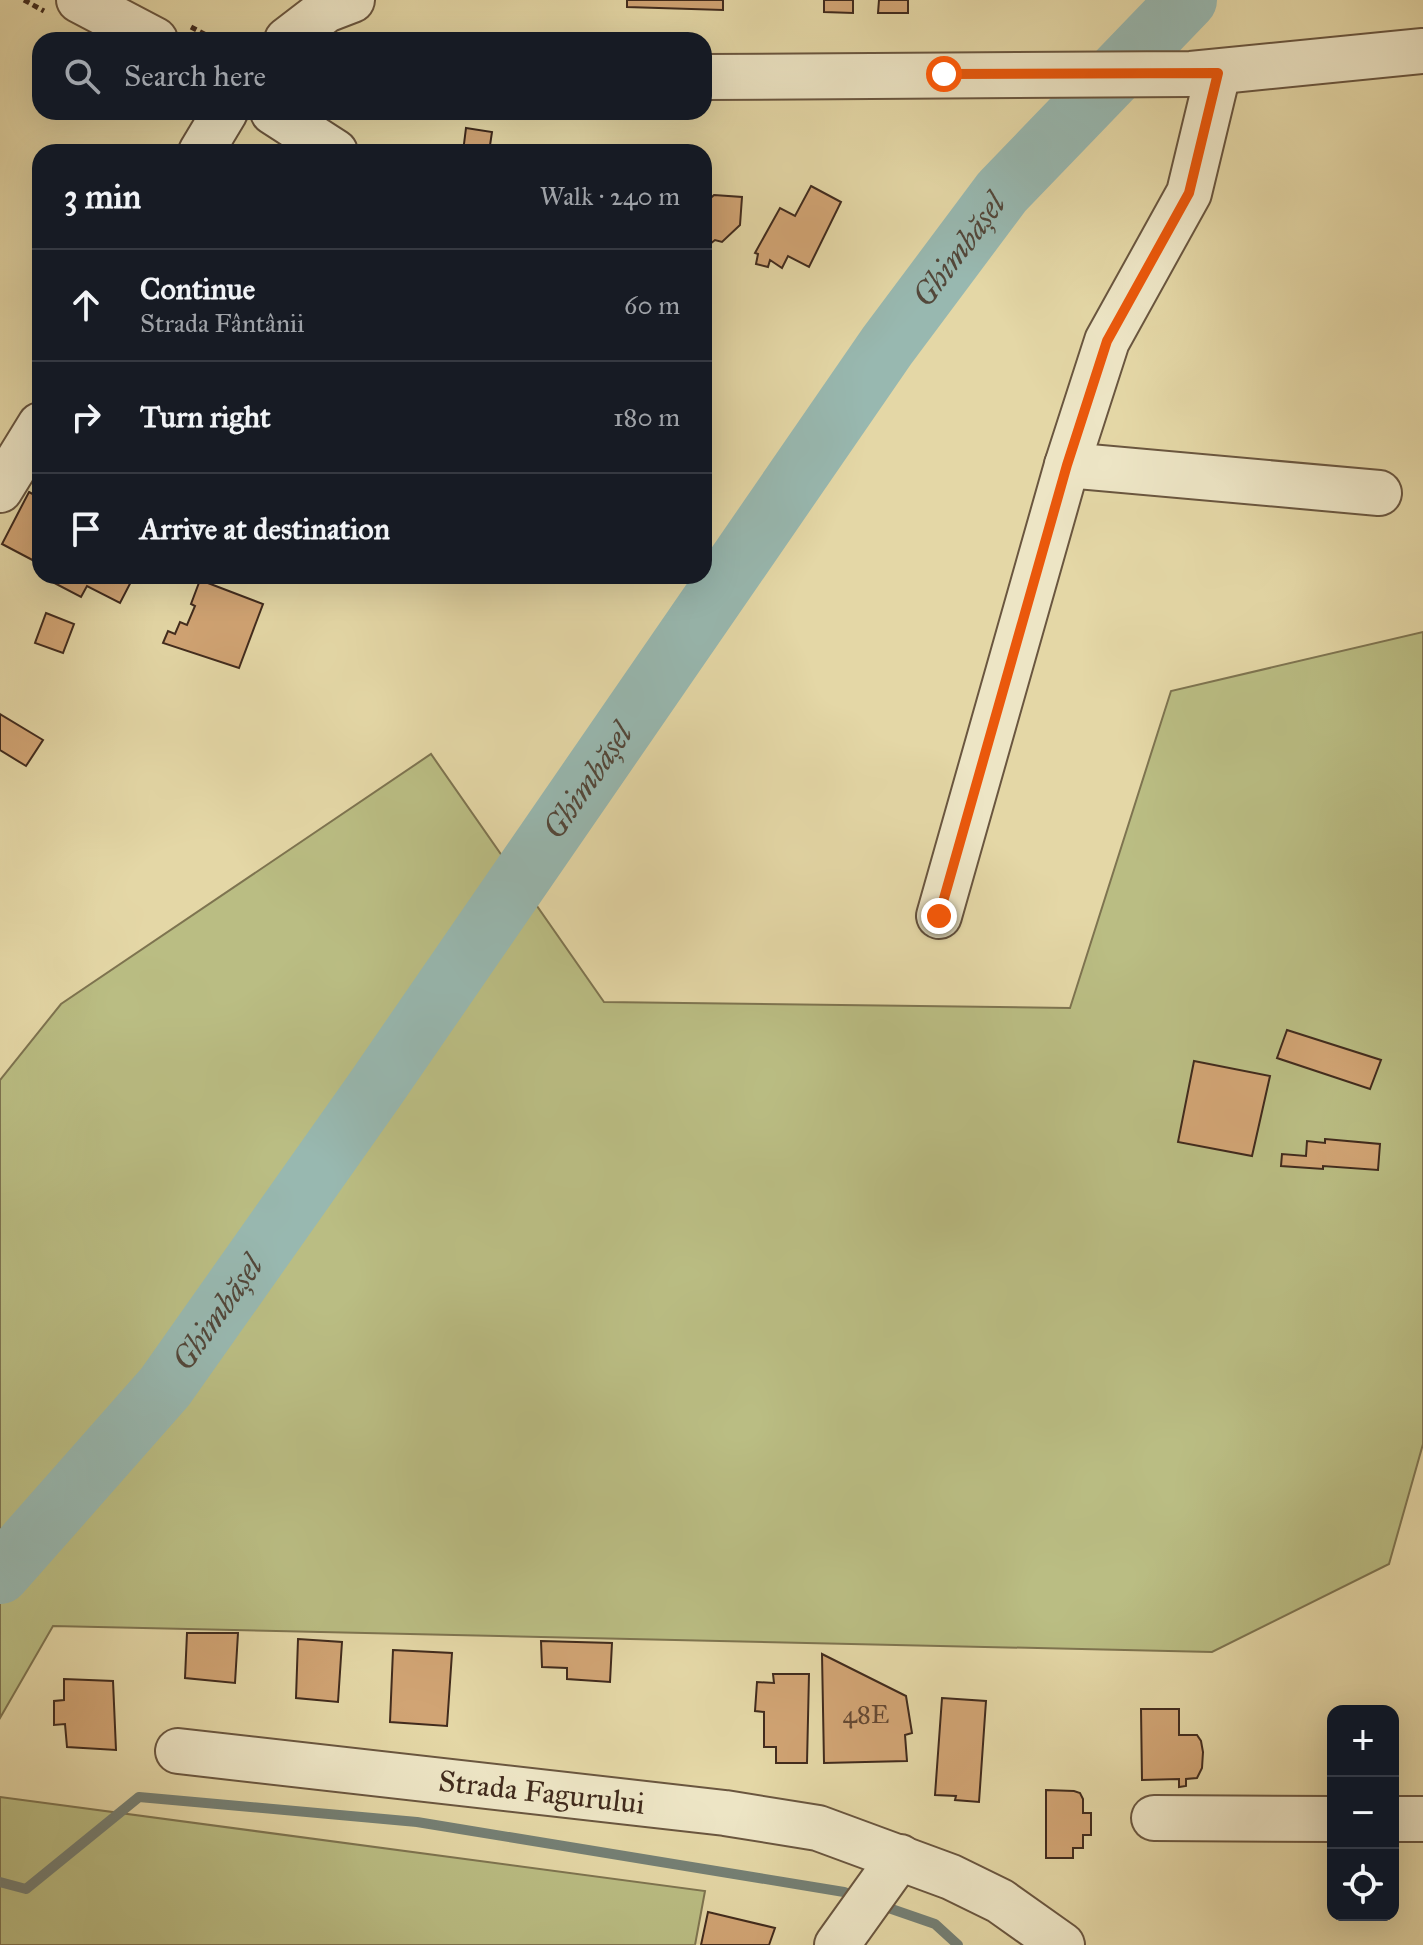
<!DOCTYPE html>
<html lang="en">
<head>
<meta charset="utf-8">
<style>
  :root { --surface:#171b24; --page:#20242c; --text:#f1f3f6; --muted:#9ea1a6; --line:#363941 }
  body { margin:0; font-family:"IM FELL Great Primer",serif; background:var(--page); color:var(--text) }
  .controls { position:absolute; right:24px; bottom:24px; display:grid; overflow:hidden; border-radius:16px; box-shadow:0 8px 32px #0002 }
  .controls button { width:72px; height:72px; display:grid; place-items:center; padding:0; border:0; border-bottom:2px solid var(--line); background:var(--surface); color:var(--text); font:40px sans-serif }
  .stop { position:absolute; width:24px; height:24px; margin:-18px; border:6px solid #ea580c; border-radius:50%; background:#fff }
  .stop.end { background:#ea580c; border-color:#fff; box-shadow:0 2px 8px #0008 }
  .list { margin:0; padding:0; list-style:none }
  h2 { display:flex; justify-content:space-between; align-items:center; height:104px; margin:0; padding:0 32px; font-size:34px }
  h2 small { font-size:26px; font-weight:400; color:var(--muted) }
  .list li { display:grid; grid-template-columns:52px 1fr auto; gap:24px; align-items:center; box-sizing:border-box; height:112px; padding:0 32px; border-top:2px solid var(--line) }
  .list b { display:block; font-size:30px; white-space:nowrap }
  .list p { margin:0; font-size:26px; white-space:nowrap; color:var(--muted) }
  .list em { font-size:26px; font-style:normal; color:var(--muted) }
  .icon { flex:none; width:44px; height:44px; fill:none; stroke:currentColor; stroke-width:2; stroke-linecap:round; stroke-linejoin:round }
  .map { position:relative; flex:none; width:1423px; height:1945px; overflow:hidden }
  .search { position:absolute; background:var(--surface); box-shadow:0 8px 32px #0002; left:32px; top:32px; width:680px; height:88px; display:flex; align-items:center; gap:20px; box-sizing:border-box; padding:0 28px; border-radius:24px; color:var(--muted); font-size:30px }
  .panel { position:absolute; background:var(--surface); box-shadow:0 8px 32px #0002; left:32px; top:144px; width:680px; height:440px; border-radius:24px }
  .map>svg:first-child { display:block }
</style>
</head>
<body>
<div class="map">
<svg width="1423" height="1945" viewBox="0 0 1423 1945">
  <rect width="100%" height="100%" fill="#e4d7a6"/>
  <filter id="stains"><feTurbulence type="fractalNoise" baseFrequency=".0025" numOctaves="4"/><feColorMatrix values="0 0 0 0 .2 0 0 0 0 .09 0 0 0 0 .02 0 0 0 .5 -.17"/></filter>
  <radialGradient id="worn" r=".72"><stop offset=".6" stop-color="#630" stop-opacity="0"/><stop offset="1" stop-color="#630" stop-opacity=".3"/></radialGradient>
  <!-- green -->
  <g fill="#babd83" stroke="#7e7450" stroke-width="2">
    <path d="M1423 632V1444L1389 1564 1212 1652 53 1626 0 1718V1080L61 1004 431 754 604 1002 1070 1008 1171 691Z"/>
    <path d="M0 1797 705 1891 695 1945H0Z"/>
  </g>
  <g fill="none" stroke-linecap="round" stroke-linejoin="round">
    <!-- stream -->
    <g stroke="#758075" stroke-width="10">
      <path d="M0 1882 26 1889 139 1797 417 1822 844 1892 857 1897"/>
      <path d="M880 1905 935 1924 958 1945"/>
    </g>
    <!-- river -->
    <path stroke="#98b8b0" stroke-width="60" id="s1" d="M0 1574 165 1387 376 1088 887 346 1002 192 1187 0"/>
  </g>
  <!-- building -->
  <g fill="#d1a474" stroke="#412b1d" stroke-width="2">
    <path d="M627 0H723V10L627 7Z"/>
    <path d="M824 0H853V13L824 12Z"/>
    <path d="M879 0H908V13H878Z"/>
    <path d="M466 128 492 132 489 152H463Z"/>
    <path d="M811 186 841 202 809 267 788 256 782 268 770 260 768 267 756 264 758 254 755 253 780 208 795 216Z"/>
    <path d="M714 195 742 197 740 225 722 242 715 240 704 249V204Z"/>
    <path d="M29 492 40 498V564L2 544Z"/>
    <path d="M41 576H134L120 603 87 586 81 597Z"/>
    <path d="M200 580 263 604 239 668 163 643 168 631 175 634 180 622 187 625 195 606 191 604Z"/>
    <path d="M46 613 74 624 63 653 35 643Z"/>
    <path d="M0 714 43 740 26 766 0 750Z"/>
    <path d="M1287 1030 1381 1060 1370 1089 1277 1058Z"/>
    <path d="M1194 1061 1270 1076 1252 1156 1178 1142Z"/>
    <path d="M1325 1139 1380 1144 1378 1170 1323 1166V1169L1281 1166 1282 1154 1306 1156 1307 1141 1325 1143Z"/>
    <path d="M187 1633H238L235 1683 185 1678Z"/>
    <path d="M298 1639 342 1642 338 1702 296 1698Z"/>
    <path d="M541 1641 612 1643 610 1682 567 1679V1668L542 1667Z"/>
    <path d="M393 1650 452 1653 447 1726 390 1722Z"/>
    <path d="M822 1654 906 1696 912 1733 905 1735 907 1761 824 1763Z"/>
    <path d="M773 1674H809L807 1763H776V1747H764V1712L755 1711 757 1682 774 1683Z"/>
    <path d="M64 1679 113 1681 116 1750 67 1747 65 1724 54 1725V1701L64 1700Z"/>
    <path d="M942 1698 986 1701 979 1802 955 1800 956 1796 935 1795Z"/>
    <path d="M1141 1709H1179V1735H1197L1201 1741 1203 1752 1202 1768 1197 1778 1186 1779V1786L1179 1787V1779L1142 1780Z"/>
    <path d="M1046 1790 1074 1791 1080 1793 1083 1799V1813H1091V1835H1083V1848H1073V1858H1046Z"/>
    <path d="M708 1912 775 1928 769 1945H701Z"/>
  </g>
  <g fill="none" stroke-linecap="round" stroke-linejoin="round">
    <!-- minor casing -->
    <g stroke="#6a563f" stroke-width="48">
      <g id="minor">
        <path d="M79 0 155 40"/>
        <path d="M287 40 326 10 352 0"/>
        <path d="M704 77 1191 74 1423 51"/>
        <path d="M273 112 335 152"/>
        <path d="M201 152 225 112"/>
        <path d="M1067 465 1379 493"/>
        <path d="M0 490 40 425"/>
        <path d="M939 916 1067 465 1107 341 1189 193 1218 73"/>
        <path id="s2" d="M178 1751 725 1813 818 1828 951 1877 1000 1901 1062 1945"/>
        <path d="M1154 1818 1333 1819"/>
        <path d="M1393 1819H1423"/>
        <path d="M837 1945 900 1857"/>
      </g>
    </g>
    <!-- path -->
    <g stroke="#412b1d" stroke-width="5" stroke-dasharray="6 4" stroke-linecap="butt">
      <path d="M24 0 44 11"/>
      <path d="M191 27 210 37 225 40"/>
    </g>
    <!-- minor -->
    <use href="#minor" stroke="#ede5c5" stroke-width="44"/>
  </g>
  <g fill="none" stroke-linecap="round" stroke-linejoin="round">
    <!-- route -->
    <path stroke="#ea580c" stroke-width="10" d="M939 916 1067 465 1107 341 1189 193 1218 73 944 74"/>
  </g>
  <g text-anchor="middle" stroke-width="6" stroke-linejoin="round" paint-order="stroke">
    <!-- number labels -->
    <g font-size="26" fill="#654933">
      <text x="866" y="1723">48E</text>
    </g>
    <!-- street labels -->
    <g font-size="30" fill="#412b1d" stroke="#ede5c5">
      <text dy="10" stroke="none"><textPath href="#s2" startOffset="366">Strada Fagurului</textPath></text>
    </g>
    <!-- water labels -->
    <g font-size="32" font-style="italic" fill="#52473a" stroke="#ede5c5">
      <text dy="11" stroke="none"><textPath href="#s1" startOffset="1636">Ghimbășel</textPath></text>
      <text dy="11" stroke="none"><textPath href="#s1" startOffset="988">Ghimbășel</textPath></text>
      <text dy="11" stroke="none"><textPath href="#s1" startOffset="340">Ghimbășel</textPath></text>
    </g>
  </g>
  <rect width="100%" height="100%" filter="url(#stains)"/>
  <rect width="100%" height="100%" fill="url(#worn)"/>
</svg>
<div class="controls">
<button>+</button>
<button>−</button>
<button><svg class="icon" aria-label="locate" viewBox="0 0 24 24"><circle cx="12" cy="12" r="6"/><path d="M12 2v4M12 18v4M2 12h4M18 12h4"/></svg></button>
</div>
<div class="stop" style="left:944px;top:74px"></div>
<div class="stop end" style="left:939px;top:916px"></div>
<div class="search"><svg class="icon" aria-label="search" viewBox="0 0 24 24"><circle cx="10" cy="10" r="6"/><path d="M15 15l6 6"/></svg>Search here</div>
<section class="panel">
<h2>3 min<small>Walk · 240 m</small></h2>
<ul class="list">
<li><svg class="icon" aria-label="ahead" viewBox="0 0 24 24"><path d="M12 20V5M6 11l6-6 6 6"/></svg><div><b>Continue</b><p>Strada Fântânii</p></div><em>60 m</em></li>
<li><svg class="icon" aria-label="right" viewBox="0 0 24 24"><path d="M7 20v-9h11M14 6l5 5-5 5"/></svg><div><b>Turn right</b></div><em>180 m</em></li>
<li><svg class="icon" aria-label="arrive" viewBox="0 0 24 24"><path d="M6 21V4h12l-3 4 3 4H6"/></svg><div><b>Arrive at destination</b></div></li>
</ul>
</section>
</div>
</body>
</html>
